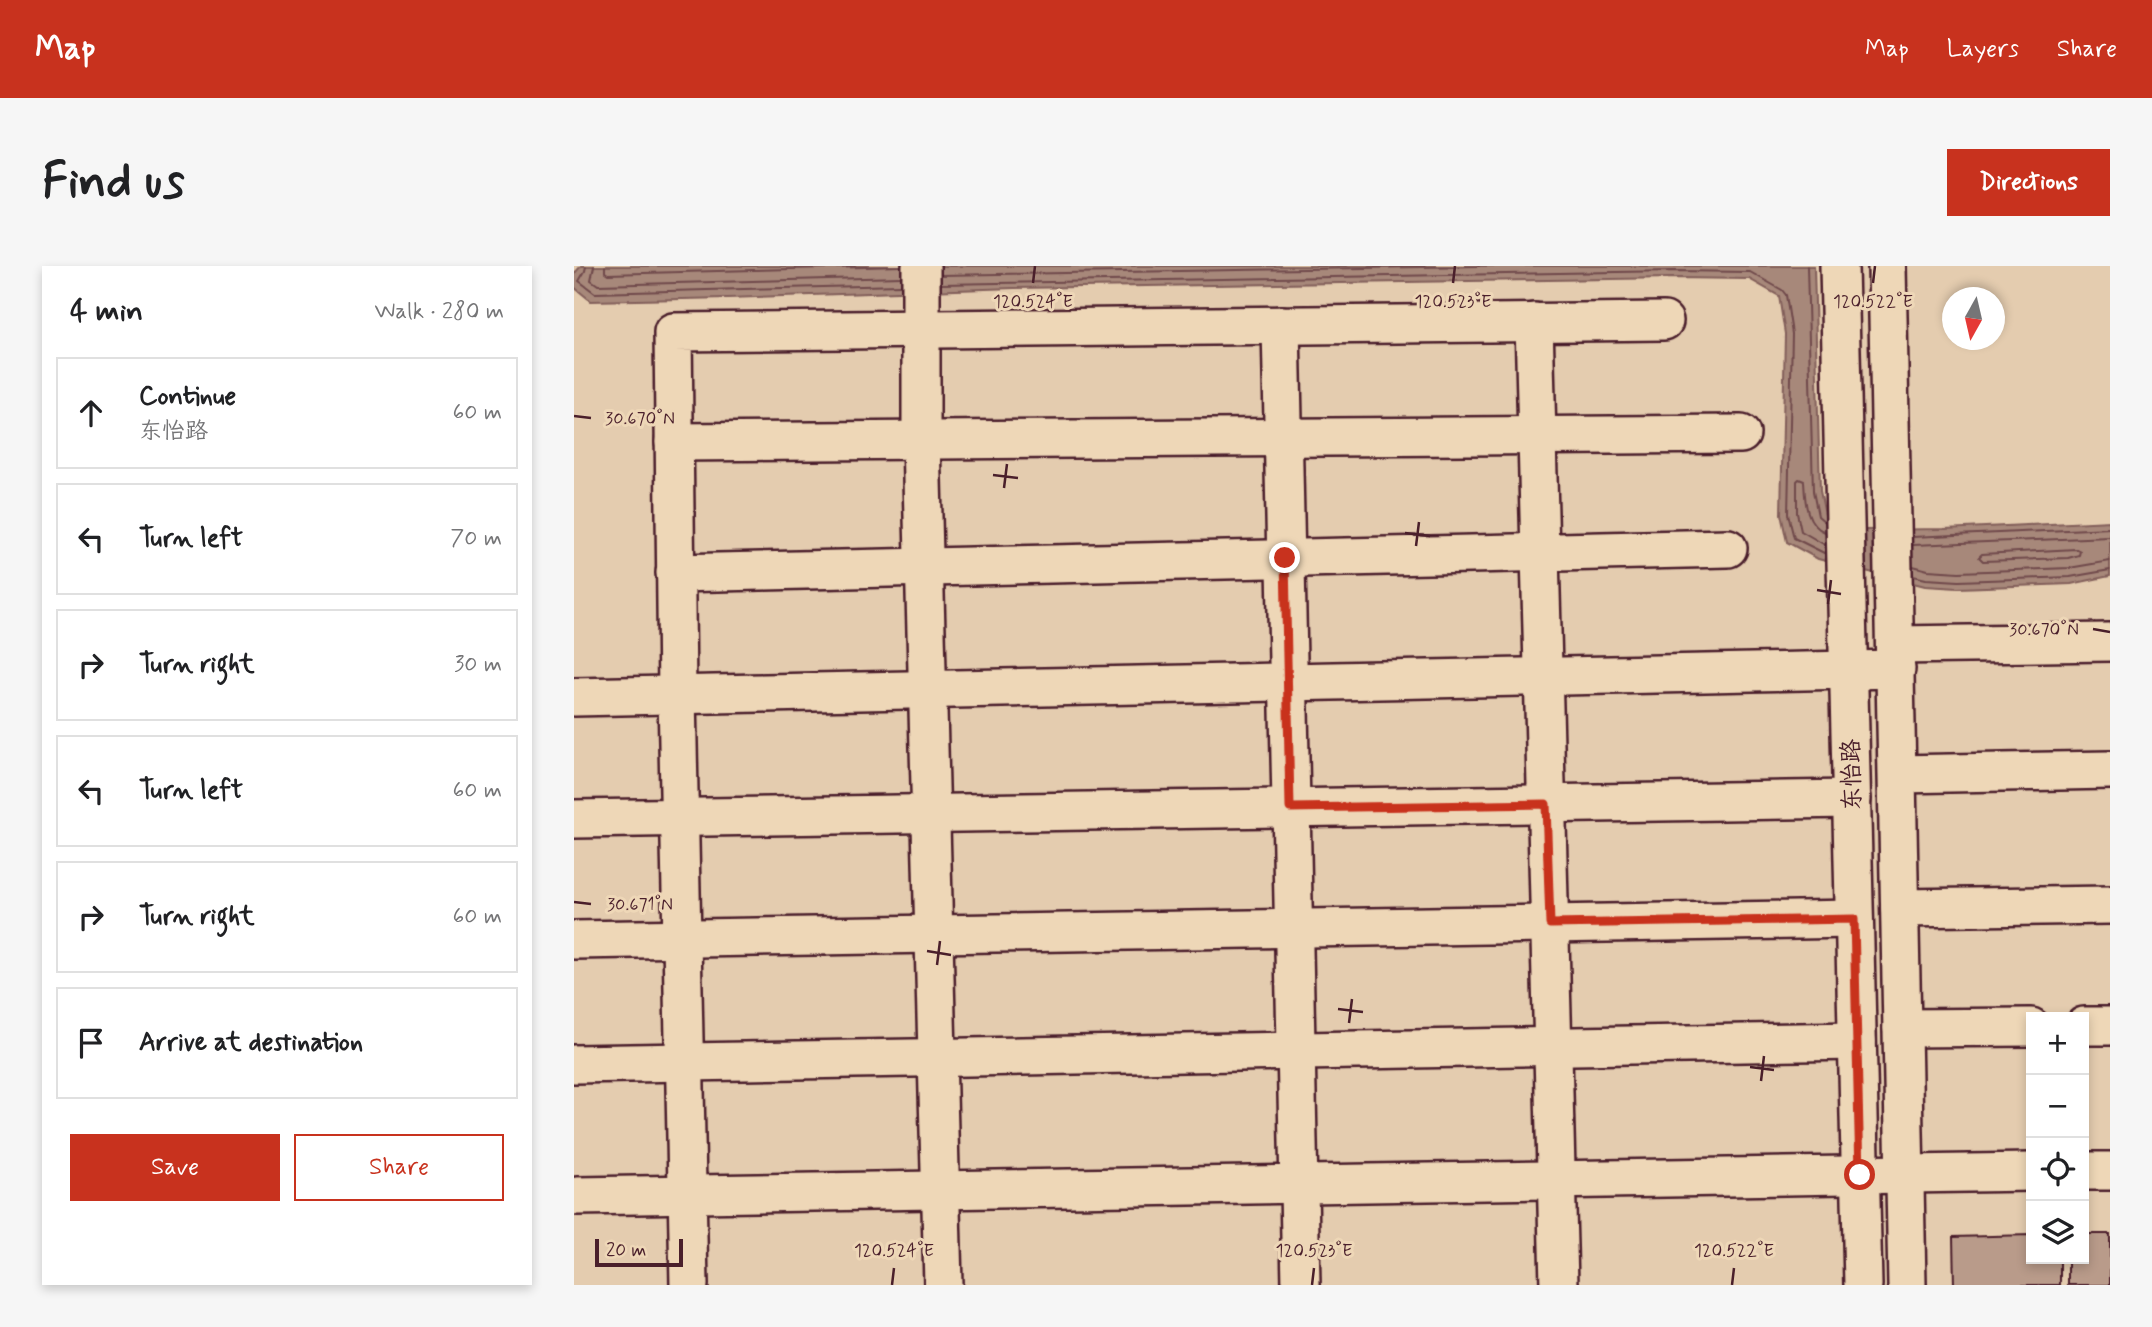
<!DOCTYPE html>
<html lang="en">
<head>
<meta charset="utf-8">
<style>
  :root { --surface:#fff; --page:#f6f6f6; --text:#202124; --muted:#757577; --line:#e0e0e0; --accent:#c8321e }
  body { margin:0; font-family:Mynerve,"LXGW WenKai TC",sans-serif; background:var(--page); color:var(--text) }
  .controls { position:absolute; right:21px; bottom:21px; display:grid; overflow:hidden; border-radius:0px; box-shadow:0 4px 10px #0003 }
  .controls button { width:63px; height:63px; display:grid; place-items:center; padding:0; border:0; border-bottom:2px solid var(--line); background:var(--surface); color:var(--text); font:35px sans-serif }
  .compass { position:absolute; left:1368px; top:21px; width:63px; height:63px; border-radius:50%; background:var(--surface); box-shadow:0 4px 10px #0003; rotate:188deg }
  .scale { position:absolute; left:21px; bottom:18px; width:88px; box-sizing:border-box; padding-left:7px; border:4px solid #4a1f2b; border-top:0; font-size:19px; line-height:24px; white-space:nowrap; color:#4a1f2b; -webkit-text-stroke:5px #eed7b7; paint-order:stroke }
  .stop { position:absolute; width:21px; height:21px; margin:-16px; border:5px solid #c8321e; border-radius:50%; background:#fff }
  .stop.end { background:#c8321e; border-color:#fff; box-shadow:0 2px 7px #0008 }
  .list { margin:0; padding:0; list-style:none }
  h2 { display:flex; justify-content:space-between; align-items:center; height:91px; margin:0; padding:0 28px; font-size:30px }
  h2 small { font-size:23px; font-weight:400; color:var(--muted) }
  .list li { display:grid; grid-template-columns:46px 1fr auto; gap:21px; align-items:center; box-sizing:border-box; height:112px; margin:0 14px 14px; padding:0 14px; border:2px solid var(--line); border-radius:0px }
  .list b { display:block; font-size:26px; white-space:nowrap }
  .list p { margin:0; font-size:23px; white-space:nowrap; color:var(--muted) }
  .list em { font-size:23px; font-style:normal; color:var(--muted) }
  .actions { display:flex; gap:14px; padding:21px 28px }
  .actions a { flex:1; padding:16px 0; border:2px solid var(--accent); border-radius:0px; text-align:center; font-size:24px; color:var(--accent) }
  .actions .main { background:var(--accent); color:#fff }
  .icon { flex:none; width:38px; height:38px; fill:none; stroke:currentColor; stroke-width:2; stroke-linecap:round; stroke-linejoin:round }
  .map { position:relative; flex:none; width:1536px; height:1019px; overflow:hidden; border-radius:0px }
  header { display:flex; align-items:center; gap:42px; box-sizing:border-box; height:98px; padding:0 35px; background:var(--accent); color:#fff }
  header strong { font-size:33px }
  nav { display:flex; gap:38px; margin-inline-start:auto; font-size:24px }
  .intro { display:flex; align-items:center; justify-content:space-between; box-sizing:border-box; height:168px; padding:0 42px }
  h1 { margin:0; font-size:49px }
  .button { padding:18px 32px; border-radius:0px; background:var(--accent); color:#fff; font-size:24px; font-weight:700 }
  main { display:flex; gap:42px; padding:0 42px }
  aside { flex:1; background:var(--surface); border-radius:0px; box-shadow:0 4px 10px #0003 }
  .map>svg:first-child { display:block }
</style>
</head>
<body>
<header>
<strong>Map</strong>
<nav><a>Map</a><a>Layers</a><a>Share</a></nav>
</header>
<div class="intro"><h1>Find us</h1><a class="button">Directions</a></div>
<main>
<aside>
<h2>4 min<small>Walk · 280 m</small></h2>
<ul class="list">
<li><svg class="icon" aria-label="ahead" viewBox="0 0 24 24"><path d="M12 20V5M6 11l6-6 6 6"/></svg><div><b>Continue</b><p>东怡路</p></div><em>60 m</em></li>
<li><svg class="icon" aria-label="left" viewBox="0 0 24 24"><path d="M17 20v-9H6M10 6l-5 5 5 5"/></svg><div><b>Turn left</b></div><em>70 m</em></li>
<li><svg class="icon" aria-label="right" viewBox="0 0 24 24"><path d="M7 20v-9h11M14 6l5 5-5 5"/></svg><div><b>Turn right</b></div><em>30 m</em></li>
<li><svg class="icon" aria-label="left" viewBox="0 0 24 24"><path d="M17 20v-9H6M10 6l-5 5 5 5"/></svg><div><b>Turn left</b></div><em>60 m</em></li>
<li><svg class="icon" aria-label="right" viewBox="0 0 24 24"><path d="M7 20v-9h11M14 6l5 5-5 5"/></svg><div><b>Turn right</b></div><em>60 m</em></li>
<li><svg class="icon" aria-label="arrive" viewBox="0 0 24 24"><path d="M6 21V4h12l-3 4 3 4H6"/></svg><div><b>Arrive at destination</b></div></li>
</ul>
<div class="actions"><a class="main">Save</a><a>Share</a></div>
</aside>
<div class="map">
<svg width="1536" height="1019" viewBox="0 0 1536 1019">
  <rect width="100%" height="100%" fill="#e4ccaf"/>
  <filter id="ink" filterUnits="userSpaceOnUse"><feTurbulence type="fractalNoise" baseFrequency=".0143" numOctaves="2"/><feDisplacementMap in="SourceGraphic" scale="14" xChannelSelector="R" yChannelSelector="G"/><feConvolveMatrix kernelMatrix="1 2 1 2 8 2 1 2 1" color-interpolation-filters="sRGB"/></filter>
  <g filter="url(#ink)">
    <!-- water -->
    <path fill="#a7887a" stroke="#825e5a" stroke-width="2" d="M7 0H1240L1246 225 1251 249 1289 264 1370 263 1536 255V310L1497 318 1384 322 1351 320 1244 293 1213 276 1207 248 1211 68 1205 30 1175 13 1100 12 440 22 154 32 17 35 0 21V8Z"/>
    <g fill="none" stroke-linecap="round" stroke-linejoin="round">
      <!-- shore -->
      <g stroke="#6f494b" stroke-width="2">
        <path d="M12 0 11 5 5 15 21 27 327 19"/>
        <path d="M20 0 17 14 24 19 327 11"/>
        <path d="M31 0V6L34 8 327 0"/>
        <path d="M1233 0 1239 225 1244 250 1251 256"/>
        <path d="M367 9 905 0"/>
        <path d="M367 18 1100 5 1176 6 1208 24 1212 29 1218 68 1214 248 1220 272 1252 288"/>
        <path d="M1251 266C1231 258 1231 234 1230 215L1225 213 1223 215V247L1227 265 1251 279"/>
        <path d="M1338 271 1536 262"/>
        <path d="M1339 279 1536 271"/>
        <path d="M1502 283 1506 285 1505 289 1494 292 1409 295 1405 291 1408 288Z"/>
        <path d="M1339 300 1354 304 1385 306 1495 302 1536 295"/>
        <path d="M1339 310 1352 313 1385 315 1496 311 1536 304"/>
      </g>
    </g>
    <!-- building -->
    <g fill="#b99b8a" stroke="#4a1f2b" stroke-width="2">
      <path d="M1510 968H1536V1019H1494V993H1510Z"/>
      <path d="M1457 969V993H1486V1019H1380L1379 971Z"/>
    </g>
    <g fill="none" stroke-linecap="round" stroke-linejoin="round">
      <!-- minor casing -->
      <g stroke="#4a1f2b" stroke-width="42">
        <g id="minor">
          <path d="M347 0V174L369 1019"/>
          <path d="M1265 0 1289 1019"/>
          <path d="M1313 0 1333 1019"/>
          <path d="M960 56 985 1019"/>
          <path d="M707 59 727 1019"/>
          <path d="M100 176 1167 168"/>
          <path d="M101 307 1154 282"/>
          <path d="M1321 379 1536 376"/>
          <path d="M0 431 1322 403"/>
          <path d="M1324 508 1536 504"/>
          <path d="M0 553 1278 533"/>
          <path d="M1326 642 1536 639"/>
          <path d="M0 674 1280 653"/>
          <path d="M1510 760H1536"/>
          <path d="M1328 762 1457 761"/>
          <path d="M0 798 1283 775"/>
          <path d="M1510 905H1536"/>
          <path d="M3 930 1457 906"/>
          <path d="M115 1019 103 428 99 66 1090 55"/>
        </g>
      </g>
      <!-- minor -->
      <use href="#minor" stroke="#eed7b7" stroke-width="37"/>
    </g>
  </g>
  <g fill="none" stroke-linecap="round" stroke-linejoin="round" filter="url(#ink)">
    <!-- route -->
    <path stroke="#c8321e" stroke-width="9" d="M711 292 716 542 972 538 976 658 1280 653 1286 909"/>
  </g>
  <!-- ticks -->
  <path fill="none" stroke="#4a1f2b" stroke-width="2.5" d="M459 17 461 0M879 17 881 0M1299 17 1301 0M0 150 17 152M419 209 444 212M430 222 433 198M831 267 856 270M842 280 845 256M1243 324 1267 328M1254 338 1257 314M1519 363 1536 366M0 636 17 638M353 685 377 689M363 699 366 675M764 743 789 746M775 757 778 733M1176 801 1200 804M1187 815 1190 790M318 1019 320 1002M738 1019 740 1002M1158 1019 1160 1002"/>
  <g text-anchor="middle" stroke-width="6" stroke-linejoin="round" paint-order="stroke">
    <!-- street labels -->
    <g font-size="24" fill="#4a1f2b" stroke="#eed7b7">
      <text transform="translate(1277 509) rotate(-91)" y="8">东怡路</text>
    </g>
  </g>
  <g font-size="18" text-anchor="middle" fill="#4a1f2b" stroke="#eed7b7" stroke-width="6" stroke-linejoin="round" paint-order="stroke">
    <text x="459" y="41">120.524°E</text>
    <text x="879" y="41">120.523°E</text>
    <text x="1299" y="41">120.522°E</text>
    <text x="66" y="158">30.670°N</text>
    <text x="1470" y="369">30.670°N</text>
    <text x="66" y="644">30.671°N</text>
    <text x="320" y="990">120.524°E</text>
    <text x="740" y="990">120.523°E</text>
    <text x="1160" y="990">120.522°E</text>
  </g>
</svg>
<div class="controls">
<button>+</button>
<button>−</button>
<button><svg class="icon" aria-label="locate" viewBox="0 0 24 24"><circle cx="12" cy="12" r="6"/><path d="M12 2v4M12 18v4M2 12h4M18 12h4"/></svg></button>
<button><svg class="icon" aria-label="layers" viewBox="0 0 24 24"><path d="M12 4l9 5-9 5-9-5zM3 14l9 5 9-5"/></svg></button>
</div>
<svg class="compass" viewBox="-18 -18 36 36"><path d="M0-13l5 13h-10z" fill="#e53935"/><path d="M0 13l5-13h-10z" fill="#757577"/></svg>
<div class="scale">20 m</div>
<div class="stop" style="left:1286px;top:909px"></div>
<div class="stop end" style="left:711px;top:292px"></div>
</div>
</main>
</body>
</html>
